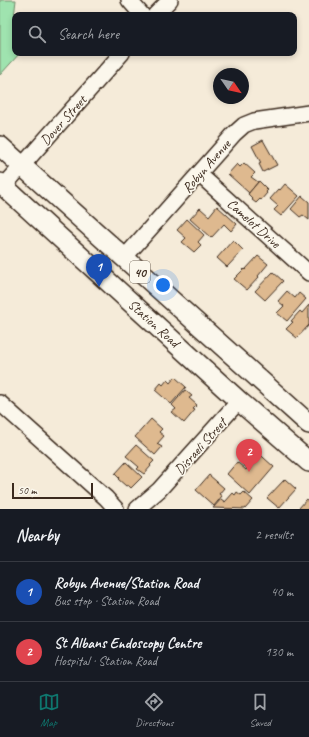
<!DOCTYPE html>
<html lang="en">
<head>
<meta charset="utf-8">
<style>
  :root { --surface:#171b24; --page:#242831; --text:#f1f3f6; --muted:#9ea1a6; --line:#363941; --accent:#0f766e }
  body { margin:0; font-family:Caveat,sans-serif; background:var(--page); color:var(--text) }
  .compass { position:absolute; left:213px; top:68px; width:36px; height:36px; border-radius:50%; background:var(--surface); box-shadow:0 2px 6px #0003; rotate:124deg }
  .scale { position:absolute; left:12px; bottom:10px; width:81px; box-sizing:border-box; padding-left:4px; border:2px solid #3b2a1e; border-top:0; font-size:11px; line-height:14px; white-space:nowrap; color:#3b2a1e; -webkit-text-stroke:3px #fbf7ec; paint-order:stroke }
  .you { position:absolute; left:163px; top:285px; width:14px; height:14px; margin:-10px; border:3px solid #fff; border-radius:50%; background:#1a73e8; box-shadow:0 0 0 6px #1a73e833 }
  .badge { display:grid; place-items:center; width:26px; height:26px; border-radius:50%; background:var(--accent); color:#fff; font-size:13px; font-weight:700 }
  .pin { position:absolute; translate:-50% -33px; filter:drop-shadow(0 1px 2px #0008) }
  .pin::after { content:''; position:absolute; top:21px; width:14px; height:12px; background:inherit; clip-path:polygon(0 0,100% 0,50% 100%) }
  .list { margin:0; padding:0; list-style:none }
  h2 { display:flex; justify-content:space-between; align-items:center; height:52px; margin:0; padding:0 16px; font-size:17px }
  h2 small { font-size:13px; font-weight:400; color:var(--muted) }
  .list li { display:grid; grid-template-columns:26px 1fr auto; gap:12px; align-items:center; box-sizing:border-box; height:60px; padding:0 16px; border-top:1px solid var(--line) }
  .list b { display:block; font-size:15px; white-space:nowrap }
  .list p { margin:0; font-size:13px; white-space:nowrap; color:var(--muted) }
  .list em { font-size:13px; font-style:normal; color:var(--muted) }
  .icon { flex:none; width:22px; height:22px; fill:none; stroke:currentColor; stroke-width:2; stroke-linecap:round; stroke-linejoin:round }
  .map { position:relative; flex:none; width:309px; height:509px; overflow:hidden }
  .search { position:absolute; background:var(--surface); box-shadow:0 2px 6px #0003; left:12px; right:12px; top:12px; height:44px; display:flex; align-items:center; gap:10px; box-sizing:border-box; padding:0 14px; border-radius:8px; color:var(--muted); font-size:15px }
  .sheet { height:172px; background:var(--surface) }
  nav { display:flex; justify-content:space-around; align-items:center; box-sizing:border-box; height:56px; border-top:1px solid var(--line); background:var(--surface); font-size:11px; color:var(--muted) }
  nav a { display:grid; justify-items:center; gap:2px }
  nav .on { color:var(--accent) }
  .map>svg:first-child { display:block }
</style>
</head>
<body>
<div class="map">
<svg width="309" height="509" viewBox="0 0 309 509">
  <rect width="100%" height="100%" fill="#f5ebd9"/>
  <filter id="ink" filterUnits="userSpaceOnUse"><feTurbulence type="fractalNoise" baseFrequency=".025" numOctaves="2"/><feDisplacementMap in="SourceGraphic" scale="8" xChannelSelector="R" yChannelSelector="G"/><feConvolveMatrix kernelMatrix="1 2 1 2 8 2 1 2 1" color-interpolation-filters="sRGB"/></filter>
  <g filter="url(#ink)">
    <!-- green -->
    <path fill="#9fe3af" stroke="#6d8666" d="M0 0H16L14 17H15V53H20L0 75Z"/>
    <!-- building -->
    <g fill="#deb98f" stroke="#3b2a1e">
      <path d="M263 140 277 165 263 172 259 164 261 163 252 146Z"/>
      <path d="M244 163 255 173 251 177 258 182 249 193 228 174 237 164 240 167Z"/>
      <path d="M259 181 268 190 266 192 267 193 261 200 260 199 256 203 252 200 253 199 248 194Z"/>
      <path d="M285 184 299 196 281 216 274 210 278 206 270 199 279 189 280 190Z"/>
      <path d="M302 196 309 202V220L303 215 300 217 291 209Z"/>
      <path d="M217 206 237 224 231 231 224 224 211 238 190 219 200 208 209 216Z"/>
      <path d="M187 219 204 235 198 242 201 245 194 252 182 242 186 238 177 230Z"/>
      <path d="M233 240 243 250 227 267 217 258Z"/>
      <path d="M258 256 268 264 258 276 259 277 247 290 234 279 244 269 245 270Z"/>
      <path d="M273 272 283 281 265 300 255 291Z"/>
      <path d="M287 291 295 298 299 293 306 299 287 321 277 313 284 306 278 301Z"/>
      <path d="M309 305V325L297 338 286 329 293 322 291 321 300 311 302 313Z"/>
      <path d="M175 377 186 387 171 404 155 390 161 383 163 385 167 380 170 383Z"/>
      <path d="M185 390 192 396 189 398 197 405 193 409 195 410 184 423 172 412 176 409 172 405Z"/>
      <path d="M151 419 162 429 159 432 164 436 157 444 162 447 155 455 135 437Z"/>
      <path d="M136 445 154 461 150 465 151 466 144 474 137 469 139 467 126 456Z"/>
      <path d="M253 448 274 467 250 495 227 474 237 462 246 470 247 468 239 461 246 453 247 454Z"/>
      <path d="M126 462 142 477 131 488 128 485 126 486 118 479 119 478 115 474Z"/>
      <path d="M209 475 224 488 219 494 222 496 214 506 196 490Z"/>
      <path d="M285 479 296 489 279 508 267 498Z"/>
      <path d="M237 492 241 495 244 492 253 500 245 509 213 508 221 499 225 502 233 493 235 495Z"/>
      <path d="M307 499 309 501V509H298Z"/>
    </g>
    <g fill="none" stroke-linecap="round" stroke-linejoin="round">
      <!-- minor casing -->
      <g stroke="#3b2a1e" stroke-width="18">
        <g id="minor">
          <path d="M129 0 142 15"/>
          <path d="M155 15 170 0"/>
          <path d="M199 174 309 273"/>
          <path d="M4 186 122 53"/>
          <path d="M124 258 234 134 244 125 254 121 309 113"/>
          <path d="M0 403 106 498 116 509"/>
          <path d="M137 509 159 490 239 401"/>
        </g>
      </g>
      <!-- major casing -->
      <g stroke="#3b2a1e" stroke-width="22">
        <g id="major">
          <path d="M0 146 309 424"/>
          <path d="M0 183 239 401 309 462"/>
        </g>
      </g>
      <!-- minor -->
      <use href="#minor" stroke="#fbf7ec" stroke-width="15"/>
      <!-- major -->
      <use href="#major" stroke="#fbf7ec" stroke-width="19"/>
    </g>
  </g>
  <g text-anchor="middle" stroke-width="3.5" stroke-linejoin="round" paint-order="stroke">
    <!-- shield labels -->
    <rect fill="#fbf7ec" stroke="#75685c" stroke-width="1" x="130" y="261" width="20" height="22" rx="3"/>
    <g font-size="13" font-weight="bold" fill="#3b2a1e">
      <text x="140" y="277">40</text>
    </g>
    <!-- street labels -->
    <g font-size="14" fill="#3b2a1e" stroke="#fbf7ec">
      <text transform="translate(63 120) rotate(-48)" y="5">Dover Street</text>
      <text transform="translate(206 166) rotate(-49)" y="5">Robyn Avenue</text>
      <text transform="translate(254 223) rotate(42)" y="5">Camelot Drive</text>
      <text transform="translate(154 323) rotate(42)" y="5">Station Road</text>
      <text transform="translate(200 446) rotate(-48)" y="5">Disraeli Street</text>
    </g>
  </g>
</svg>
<svg class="compass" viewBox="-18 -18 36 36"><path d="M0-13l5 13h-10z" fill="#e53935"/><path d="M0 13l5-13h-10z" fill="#9ea1a6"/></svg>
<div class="scale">50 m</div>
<div class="you"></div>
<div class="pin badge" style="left:99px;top:287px;background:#1a4fb4">1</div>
<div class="pin badge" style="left:249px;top:472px;background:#e0444e">2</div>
<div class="search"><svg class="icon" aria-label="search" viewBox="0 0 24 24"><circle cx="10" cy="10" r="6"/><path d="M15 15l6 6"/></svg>Search here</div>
</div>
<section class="sheet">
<h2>Nearby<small>2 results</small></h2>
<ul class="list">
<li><span class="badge" style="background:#1a4fb4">1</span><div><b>Robyn Avenue/Station Road</b><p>Bus stop · Station Road</p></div><em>40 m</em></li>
<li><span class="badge" style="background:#e0444e">2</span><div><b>St Albans Endoscopy Centre</b><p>Hospital · Station Road</p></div><em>130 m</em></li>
</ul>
</section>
<nav>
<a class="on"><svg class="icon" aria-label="map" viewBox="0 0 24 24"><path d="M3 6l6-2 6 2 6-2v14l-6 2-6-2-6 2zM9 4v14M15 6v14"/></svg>Map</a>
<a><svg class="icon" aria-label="directions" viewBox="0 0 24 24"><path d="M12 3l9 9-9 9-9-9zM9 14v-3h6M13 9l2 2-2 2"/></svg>Directions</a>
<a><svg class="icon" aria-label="saved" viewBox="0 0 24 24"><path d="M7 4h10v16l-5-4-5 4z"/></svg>Saved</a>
</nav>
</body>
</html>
